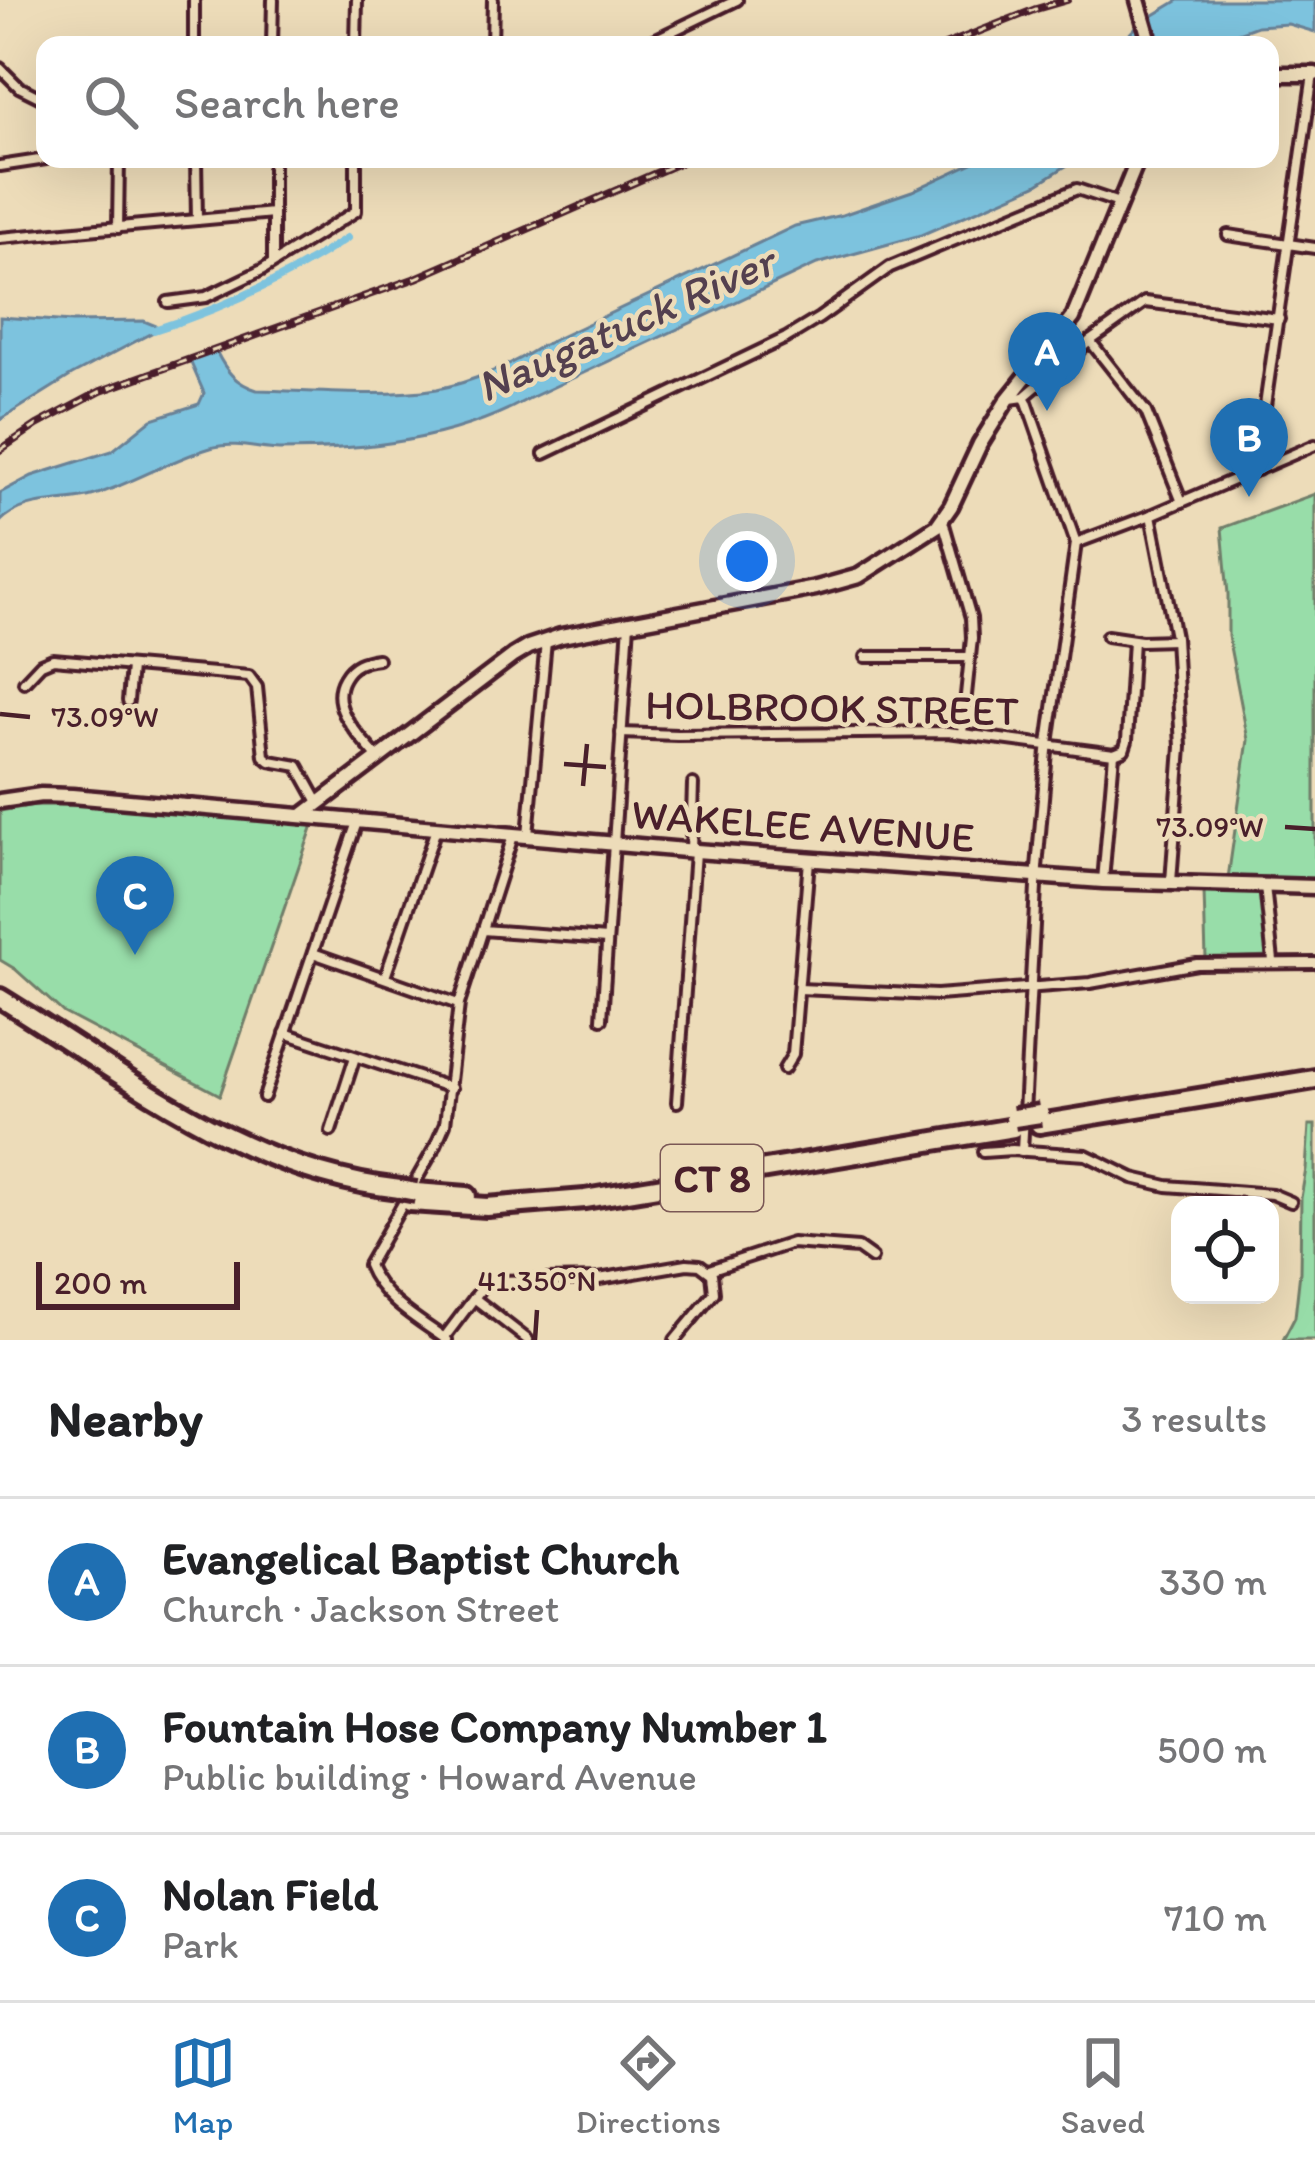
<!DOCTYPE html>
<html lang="en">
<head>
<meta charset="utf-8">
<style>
  :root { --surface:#fff; --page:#f6f6f6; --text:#202124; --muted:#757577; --line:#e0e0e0; --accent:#1f6fb2 }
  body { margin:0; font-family:Itim,sans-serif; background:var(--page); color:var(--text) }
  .controls { position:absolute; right:36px; bottom:36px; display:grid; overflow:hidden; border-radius:24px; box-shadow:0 12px 48px #0002 }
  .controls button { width:108px; height:108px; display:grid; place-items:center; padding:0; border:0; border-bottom:3px solid var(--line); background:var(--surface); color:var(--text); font:60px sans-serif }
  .scale { position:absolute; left:36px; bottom:30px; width:204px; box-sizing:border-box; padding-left:12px; border:6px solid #4a1f2b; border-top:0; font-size:33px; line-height:42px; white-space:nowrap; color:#4a1f2b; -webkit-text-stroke:9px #eddcb9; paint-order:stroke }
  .you { position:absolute; left:747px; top:561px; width:42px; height:42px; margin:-30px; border:9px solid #fff; border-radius:50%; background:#1a73e8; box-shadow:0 0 0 18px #1a73e833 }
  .badge { display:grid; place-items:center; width:78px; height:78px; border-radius:50%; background:var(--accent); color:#fff; font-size:39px; font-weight:700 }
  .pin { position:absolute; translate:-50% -99px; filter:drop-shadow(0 3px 6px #0008) }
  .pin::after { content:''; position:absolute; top:63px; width:42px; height:36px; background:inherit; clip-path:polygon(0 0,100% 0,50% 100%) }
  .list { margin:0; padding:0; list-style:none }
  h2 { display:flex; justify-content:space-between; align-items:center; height:156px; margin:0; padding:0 48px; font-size:51px }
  h2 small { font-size:39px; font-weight:400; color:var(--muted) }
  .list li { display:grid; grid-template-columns:78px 1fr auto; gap:36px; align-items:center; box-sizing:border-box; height:168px; padding:0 48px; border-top:3px solid var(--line) }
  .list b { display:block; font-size:45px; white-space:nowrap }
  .list p { margin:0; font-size:39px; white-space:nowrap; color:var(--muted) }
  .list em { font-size:39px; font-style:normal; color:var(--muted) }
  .icon { flex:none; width:66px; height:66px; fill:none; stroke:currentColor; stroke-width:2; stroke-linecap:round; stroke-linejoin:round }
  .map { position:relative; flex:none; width:1315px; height:1340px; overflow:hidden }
  .search { position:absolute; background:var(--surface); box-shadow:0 12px 48px #0002; left:36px; right:36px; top:36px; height:132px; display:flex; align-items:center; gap:30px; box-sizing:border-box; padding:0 42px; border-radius:24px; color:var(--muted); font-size:45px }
  .sheet { height:660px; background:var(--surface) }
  nav { display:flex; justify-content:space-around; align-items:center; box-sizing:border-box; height:168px; border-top:3px solid var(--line); background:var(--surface); font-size:33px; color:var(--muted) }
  nav a { display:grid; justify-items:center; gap:6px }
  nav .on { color:var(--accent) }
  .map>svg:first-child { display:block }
</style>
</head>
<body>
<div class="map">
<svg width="1315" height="1340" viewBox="0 0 1315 1340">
  <rect width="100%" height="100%" fill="#eddcb9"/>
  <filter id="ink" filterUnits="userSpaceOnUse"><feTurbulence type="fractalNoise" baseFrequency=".00833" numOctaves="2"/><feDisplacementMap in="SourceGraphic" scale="24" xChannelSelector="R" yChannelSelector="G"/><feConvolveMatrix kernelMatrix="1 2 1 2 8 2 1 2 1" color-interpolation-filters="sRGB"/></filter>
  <g filter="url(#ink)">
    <!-- green -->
    <g fill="#98dda9" stroke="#717e6a" stroke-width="3">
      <path d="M1315 494V880L1228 878 1248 740 1228 636V594L1222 528Z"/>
      <path d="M34 805 101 806 313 825 220 1095 64 1013 15 969 0 960V811Z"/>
      <path d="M1204 892 1257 893 1262 896 1268 956 1206 959Z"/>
      <path d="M1309 1125H1315V1340H1283L1295 1317 1300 1272 1301 1198 1306 1169Z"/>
    </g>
    <!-- water -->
    <g fill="#7dc3de" stroke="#698196" stroke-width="3">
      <path d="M1179 0H1315V32L1288 24 1257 26 1219 40 1208 39 1186 45H1119L1139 24Z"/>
      <path d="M981 159H1077L1036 185 921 235 817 264 528 399C453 441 363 450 279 450 258 449 235 442 214 447 174 458 135 482 95 495 63 505 26 496 0 522V493L32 476 112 451 152 419 199 404 204 393 191 363 193 358 216 351C226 371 235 383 257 390 312 391 383 398 437 389 473 382 511 365 541 346L795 226 842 215 912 191Z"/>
      <path d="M0 317 72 322 144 321 161 328 72 375 0 420Z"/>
    </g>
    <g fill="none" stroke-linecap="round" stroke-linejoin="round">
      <!-- canal -->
      <path stroke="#7dc3de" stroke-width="8" d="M154 330C222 309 288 278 347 238"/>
      <!-- minor casing -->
      <g stroke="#4a1f2b" stroke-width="16">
        <g id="minor">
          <path d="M194 45V0"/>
          <path d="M272 45 273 0"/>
          <path d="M356 45 357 0"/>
          <path d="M492 45 493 0"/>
          <path d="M576 45 652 41 737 0"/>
          <path d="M0 68 19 87 45 100"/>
          <path d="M196 159 197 220"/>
          <path d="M273 159V262"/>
          <path d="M0 166 46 159"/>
          <path d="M118 228 119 159"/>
          <path d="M1228 235 1315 248"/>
          <path d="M0 238 273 213"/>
          <path d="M168 302 206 297 262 270 356 211V159"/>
          <path d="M1090 341 1146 412 1182 502"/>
          <path d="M1024 397 1090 341 1145 302 1279 319"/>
          <path d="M1010 399 1024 397 1027 402 1076 543 1047 751 1037 868 1022 1151"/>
          <path d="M544 454 786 338 819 318 890 267 1077 189 1119 203"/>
          <path d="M1258 470 1257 461 1313 74"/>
          <path d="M1151 515 1175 637 1181 747 1171 882"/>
          <path d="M943 521 971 618 972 638 962 733"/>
          <path d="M1076 543 1151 515 1315 445"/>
          <path d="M1107 636 1141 641 1175 640"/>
          <path d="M866 657H970"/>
          <path d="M24 682 41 664 53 659 249 676 257 687 264 756 270 761 298 766 318 802"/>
          <path d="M128 701 131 667"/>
          <path d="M621 733 677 735 948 732 1114 754"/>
          <path d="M1114 754 1124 750 1127 741 1133 640"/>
          <path d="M377 757C360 736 327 707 344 678 352 664 363 661 378 659"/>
          <path d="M528 835 546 641"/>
          <path d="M691 850 693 784"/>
          <path d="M1103 881 1114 754"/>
          <path d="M1265 886 1273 961"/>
          <path d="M483 930 607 939"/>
          <path d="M313 953 458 1004"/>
          <path d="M385 977 436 829"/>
          <path d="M799 989 937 995 1090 983 1197 964 1315 963"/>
          <path d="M602 1019 629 623"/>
          <path d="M285 1033 451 1088"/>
          <path d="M784 1069 793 1054 809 860"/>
          <path d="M264 1097 357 822"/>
          <path d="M677 1102 695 852"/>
          <path d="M331 1131 355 1057"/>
          <path d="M983 1152 1012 1150 1086 1155 1133 1178 1167 1186 1272 1194 1291 1202"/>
          <path d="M709 1270 792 1243 858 1248 872 1258"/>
          <path d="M474 1298 528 1340"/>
          <path d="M444 1338 484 1285 491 1281 599 1279 687 1264 700 1265 712 1274 714 1293 675 1340"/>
          <path d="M447 1340C419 1320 381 1299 368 1265L435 1147 445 1124 459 1004 513 836"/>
        </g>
      </g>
      <!-- secondary casing -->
      <g stroke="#4a1f2b" stroke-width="21">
        <g id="secondary">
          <path d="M1138 0 1151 45"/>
          <path d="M1270 74H1315"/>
          <path d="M0 801 41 795 72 796 696 851 1103 881 1315 887"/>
          <path d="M302 816 513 656 528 647 561 636 816 588 859 576 937 526 951 506 980 444 1008 399 1073 318 1138 159"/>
        </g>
      </g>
      <!-- motorway casing -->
      <g stroke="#4a1f2b" stroke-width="26">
        <g id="motorway">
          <path d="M0 998C129 1077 244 1172 400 1189"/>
          <path d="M1039 1124 1315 1079"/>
          <path d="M416 1192 467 1196"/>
          <path d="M410 1202 487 1207 585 1199 1013 1128"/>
        </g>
      </g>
      <!-- minor -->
      <use href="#minor" stroke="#eddcb9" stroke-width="8"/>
      <!-- secondary -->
      <use href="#secondary" stroke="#eddcb9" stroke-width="12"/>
      <!-- motorway -->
      <use href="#motorway" stroke="#eddcb9" stroke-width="16"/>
      <!-- rail casing -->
      <g stroke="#4a1f2b" stroke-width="8">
        <g id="rail">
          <path d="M945 45 1036 9 1067 0"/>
          <path d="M0 450 37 425 101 391 416 278 688 159"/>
        </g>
      </g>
      <!-- rail -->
      <use href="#rail" stroke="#eddcb9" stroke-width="3" stroke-dasharray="9" stroke-linecap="butt"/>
      <!-- motorway-bridge casing -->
      <g stroke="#4a1f2b" stroke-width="26" stroke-linecap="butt">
        <g id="motorway-bridge">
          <path d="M1014 1118 1040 1114"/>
          <path d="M400 1189 416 1192"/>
        </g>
      </g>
      <!-- motorway-bridge -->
      <use href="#motorway-bridge" stroke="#eddcb9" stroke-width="16"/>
    </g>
  </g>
  <!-- ticks -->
  <path fill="none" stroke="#4a1f2b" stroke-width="4.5" d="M0 714 30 717M564 764 606 767M583 786 587 744M1285 827 1315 829M535 1340 537 1310"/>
  <g text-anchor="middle" stroke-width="9" stroke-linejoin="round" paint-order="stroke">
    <!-- shield labels -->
    <rect fill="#eddcb9" stroke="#7b5856" stroke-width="3" x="661" y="1145" width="102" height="66" rx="9"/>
    <g font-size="39" font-weight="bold" fill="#4a1f2b">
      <text x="712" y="1192">CT 8</text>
    </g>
    <!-- street labels -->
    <g font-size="42" fill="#4a1f2b" stroke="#eddcb9">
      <text transform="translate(832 707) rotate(1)" y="15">HOLBROOK STREET</text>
      <text transform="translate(803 825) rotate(4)" y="15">WAKELEE AVENUE</text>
    </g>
    <!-- water labels -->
    <g font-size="45" font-style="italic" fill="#54404f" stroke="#eddcb9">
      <text transform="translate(625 323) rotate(-24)" y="16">Naugatuck River</text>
    </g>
  </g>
  <g font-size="30" text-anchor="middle" fill="#4a1f2b" stroke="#eddcb9" stroke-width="9" stroke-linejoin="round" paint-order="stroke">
    <text x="105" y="727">73.09°W</text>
    <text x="1210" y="837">73.09°W</text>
    <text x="537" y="1291">41.350°N</text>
  </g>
</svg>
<div class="controls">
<button><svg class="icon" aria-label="locate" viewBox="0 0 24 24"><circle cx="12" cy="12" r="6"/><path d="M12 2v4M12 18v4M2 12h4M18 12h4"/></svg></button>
</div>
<div class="scale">200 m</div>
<div class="you"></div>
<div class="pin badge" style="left:1047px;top:411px">A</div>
<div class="pin badge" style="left:1249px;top:497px">B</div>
<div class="pin badge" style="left:135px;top:955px">C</div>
<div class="search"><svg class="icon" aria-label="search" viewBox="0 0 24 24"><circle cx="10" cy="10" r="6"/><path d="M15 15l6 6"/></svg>Search here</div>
</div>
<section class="sheet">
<h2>Nearby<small>3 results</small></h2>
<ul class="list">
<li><span class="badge">A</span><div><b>Evangelical Baptist Church</b><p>Church · Jackson Street</p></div><em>330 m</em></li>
<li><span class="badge">B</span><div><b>Fountain Hose Company Number 1</b><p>Public building · Howard Avenue</p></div><em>500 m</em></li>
<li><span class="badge">C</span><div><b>Nolan Field</b><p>Park</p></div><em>710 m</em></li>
</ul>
</section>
<nav>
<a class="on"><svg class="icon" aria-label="map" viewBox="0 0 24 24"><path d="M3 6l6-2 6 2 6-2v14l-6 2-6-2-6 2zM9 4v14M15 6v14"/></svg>Map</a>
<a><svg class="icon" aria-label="directions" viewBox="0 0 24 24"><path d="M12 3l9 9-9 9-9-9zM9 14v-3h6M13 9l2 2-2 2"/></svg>Directions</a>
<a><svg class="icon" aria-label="saved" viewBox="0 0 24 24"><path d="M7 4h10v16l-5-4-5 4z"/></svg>Saved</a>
</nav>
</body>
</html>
